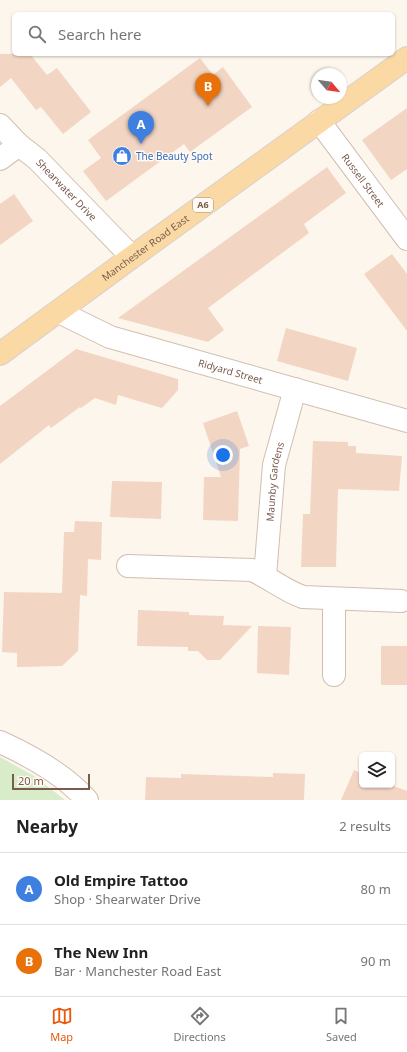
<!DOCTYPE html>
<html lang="en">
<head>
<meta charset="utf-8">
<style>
  :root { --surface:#fff; --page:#f2f2f2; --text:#222; --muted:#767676; --line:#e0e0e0; --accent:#ea580c }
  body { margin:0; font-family:"Noto Sans",sans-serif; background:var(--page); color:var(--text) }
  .controls { position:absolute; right:12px; bottom:12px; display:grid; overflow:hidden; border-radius:6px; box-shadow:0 1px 3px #0004 }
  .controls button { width:36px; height:36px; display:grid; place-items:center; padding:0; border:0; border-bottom:1px solid var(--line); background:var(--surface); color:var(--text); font:20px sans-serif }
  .compass { position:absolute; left:311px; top:68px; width:36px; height:36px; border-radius:50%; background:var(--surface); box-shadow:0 1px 3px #0004; rotate:119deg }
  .scale { position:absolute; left:12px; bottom:10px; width:78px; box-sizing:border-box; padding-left:4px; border:2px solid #7a5c4d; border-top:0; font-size:11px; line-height:14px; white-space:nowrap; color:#7a5c4d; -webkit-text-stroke:3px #fffaf3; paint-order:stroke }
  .you { position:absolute; left:223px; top:455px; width:14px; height:14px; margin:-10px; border:3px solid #fff; border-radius:50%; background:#1a73e8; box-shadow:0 0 0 6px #1a73e833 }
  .badge { display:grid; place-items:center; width:26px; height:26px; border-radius:50%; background:var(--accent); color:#fff; font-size:13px; font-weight:700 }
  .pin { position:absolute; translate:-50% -33px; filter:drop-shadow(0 1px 2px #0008) }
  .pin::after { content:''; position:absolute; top:21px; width:14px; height:12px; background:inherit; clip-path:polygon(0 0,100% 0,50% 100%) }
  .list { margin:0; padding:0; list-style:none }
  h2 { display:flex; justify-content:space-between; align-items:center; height:52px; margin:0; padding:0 16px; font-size:17px }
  h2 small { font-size:13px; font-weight:400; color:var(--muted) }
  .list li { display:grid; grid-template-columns:26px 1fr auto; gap:12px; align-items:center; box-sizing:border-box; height:72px; padding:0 16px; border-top:1px solid var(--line) }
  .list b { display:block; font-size:15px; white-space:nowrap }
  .list p { margin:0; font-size:13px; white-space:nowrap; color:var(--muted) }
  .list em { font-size:13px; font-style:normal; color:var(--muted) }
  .icon { flex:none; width:22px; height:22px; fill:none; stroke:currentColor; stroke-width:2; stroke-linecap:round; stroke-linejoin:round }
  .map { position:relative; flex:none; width:407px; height:800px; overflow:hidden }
  .search { position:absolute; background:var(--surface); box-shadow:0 1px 3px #0004; left:12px; right:12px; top:12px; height:44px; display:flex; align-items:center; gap:10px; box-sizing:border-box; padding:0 14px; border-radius:6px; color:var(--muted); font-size:15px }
  .sheet { height:196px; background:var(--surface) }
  nav { display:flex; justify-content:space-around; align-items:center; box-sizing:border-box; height:56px; border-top:1px solid var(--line); background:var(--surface); font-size:11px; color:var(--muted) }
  nav a { display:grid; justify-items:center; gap:2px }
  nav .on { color:var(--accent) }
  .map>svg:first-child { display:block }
</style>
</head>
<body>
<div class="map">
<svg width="407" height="800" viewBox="0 0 407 800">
  <rect width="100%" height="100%" fill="#fdf6ec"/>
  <!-- green -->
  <path fill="#d8ecc9" d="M0 757 34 776 65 800H0Z"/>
  <!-- building -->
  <g fill="#f3d5c3">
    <path d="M0 54H30L47 75 57 68 91 112 63 134 41 107 36 110 11 78 0 87Z"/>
    <path d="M200 58 213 75 223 67 252 107 190 152 184 144 106 201 83 171 101 158 88 140Z"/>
    <path d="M407 108V169L391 180 362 140Z"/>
    <path d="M327 167 346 193 304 224 309 233 208 308 224 330 208 342 118 318Z"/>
    <path d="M14 194 33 221 0 245V204Z"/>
    <path d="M392 254 407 274V331L364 274Z"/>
    <path d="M286 328 357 348 348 381 277 361Z"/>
    <path d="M76 349 178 379V390L162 408 118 395 116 405 95 398 81 408 80 407 51 428 49 425 0 464V406Z"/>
    <path d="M237 411 249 446 240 449 238 521 203 520 204 477H221L203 423Z"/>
    <path d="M313 441 348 442V446H356V453L402 456 399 491 338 489 336 567H301L303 514H310Z"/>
    <path d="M112 481 162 482 161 519 110 517Z"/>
    <path d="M75 521 102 522 101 560 88 559 87 596 80 595 78 651 62 666 17 667V653L2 652 4 592 62 593 64 532H74Z"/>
    <path d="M138 610 189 612V615L224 616 223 625 252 626 220 660H207L198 651H188V647L137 646Z"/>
    <path d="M258 626 291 627 289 675 257 673Z"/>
    <rect x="381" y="646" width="26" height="39"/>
    <path d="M354 770 362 774V785H391L407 791V800H341Z"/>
    <path d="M273 773 305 774 304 800H145L146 777 181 778V774L273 777Z"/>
  </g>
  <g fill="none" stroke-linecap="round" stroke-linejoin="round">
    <!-- minor casing -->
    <g stroke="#d1beb0" stroke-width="24">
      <g id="minor">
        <path id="s1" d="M319 121 407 239"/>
        <path id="s2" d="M0 125 19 145 37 159 132 257"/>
        <path d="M0 159 19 145"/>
        <path id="s3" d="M59 312 110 337 407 421"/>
        <path d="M128 566 252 570C270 578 285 591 303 597L401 601"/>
        <path id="s4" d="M265 576 274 465 295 389"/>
        <path d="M334 675V599"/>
        <path d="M0 742C31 756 64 774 87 800"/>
      </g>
    </g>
    <!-- primary casing -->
    <g stroke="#dad1cd" stroke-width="24">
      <g id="primary">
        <path id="s5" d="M0 354 132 257 407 58"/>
      </g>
    </g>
    <!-- minor -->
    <use href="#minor" stroke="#fff" stroke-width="22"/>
    <!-- primary -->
    <use href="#primary" stroke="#fbd9a5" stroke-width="22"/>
  </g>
  <!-- icons -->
  <defs>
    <g id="shop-disc" transform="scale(1)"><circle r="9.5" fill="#3f7fe0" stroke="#fffaf3"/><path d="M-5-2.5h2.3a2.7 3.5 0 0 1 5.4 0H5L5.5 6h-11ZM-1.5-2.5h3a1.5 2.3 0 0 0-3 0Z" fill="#fff"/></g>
  </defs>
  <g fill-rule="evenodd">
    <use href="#shop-disc" x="122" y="156"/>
  </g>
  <g text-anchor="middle" stroke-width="3" stroke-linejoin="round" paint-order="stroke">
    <!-- shield labels -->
    <rect fill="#fffaf3" stroke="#a28b7f" stroke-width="1" x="193" y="198" width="20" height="14" rx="3"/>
    <g font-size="9" font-weight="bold" fill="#7a5c4d">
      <text x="203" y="208">A6</text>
    </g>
    <!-- shop labels -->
    <g font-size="10" fill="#366cbe" stroke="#fffaf3" text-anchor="start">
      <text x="136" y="160">The Beauty Spot</text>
    </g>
    <!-- street labels -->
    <g font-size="10" fill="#7a5c4d" stroke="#fffaf3">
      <text dy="4" stroke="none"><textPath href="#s1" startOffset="74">Russell Street</textPath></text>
      <text dy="4" stroke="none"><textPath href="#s2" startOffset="93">Shearwater Drive</textPath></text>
      <text dy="4" stroke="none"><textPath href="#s5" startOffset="180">Manchester Road East</textPath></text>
      <text dy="4" stroke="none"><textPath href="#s3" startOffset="182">Ridyard Street</textPath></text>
      <text dy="4" stroke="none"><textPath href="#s4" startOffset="95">Maunby Gardens</textPath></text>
    </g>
  </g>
</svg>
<div class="controls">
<button><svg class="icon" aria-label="layers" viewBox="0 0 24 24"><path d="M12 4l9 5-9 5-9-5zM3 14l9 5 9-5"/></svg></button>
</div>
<svg class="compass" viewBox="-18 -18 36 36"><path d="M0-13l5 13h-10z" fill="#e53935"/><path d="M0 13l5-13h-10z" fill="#767676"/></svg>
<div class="scale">20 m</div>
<div class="you"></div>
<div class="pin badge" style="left:141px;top:144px;background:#3f7fe0">A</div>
<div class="pin badge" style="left:208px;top:106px;background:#e8710a">B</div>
<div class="search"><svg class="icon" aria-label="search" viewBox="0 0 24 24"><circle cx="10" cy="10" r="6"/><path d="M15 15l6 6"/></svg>Search here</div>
</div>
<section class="sheet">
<h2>Nearby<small>2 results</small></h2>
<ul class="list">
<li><span class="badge" style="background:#3f7fe0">A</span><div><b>Old Empire Tattoo</b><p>Shop · Shearwater Drive</p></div><em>80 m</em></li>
<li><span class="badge" style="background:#e8710a">B</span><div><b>The New Inn</b><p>Bar · Manchester Road East</p></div><em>90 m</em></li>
</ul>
</section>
<nav>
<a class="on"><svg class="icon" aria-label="map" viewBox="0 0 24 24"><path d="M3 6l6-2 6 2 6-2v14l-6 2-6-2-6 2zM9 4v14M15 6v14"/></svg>Map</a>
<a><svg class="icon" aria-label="directions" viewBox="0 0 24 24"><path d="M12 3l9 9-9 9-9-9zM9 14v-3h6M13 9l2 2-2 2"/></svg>Directions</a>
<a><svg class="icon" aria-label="saved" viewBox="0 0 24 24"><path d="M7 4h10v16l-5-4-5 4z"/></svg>Saved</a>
</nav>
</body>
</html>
